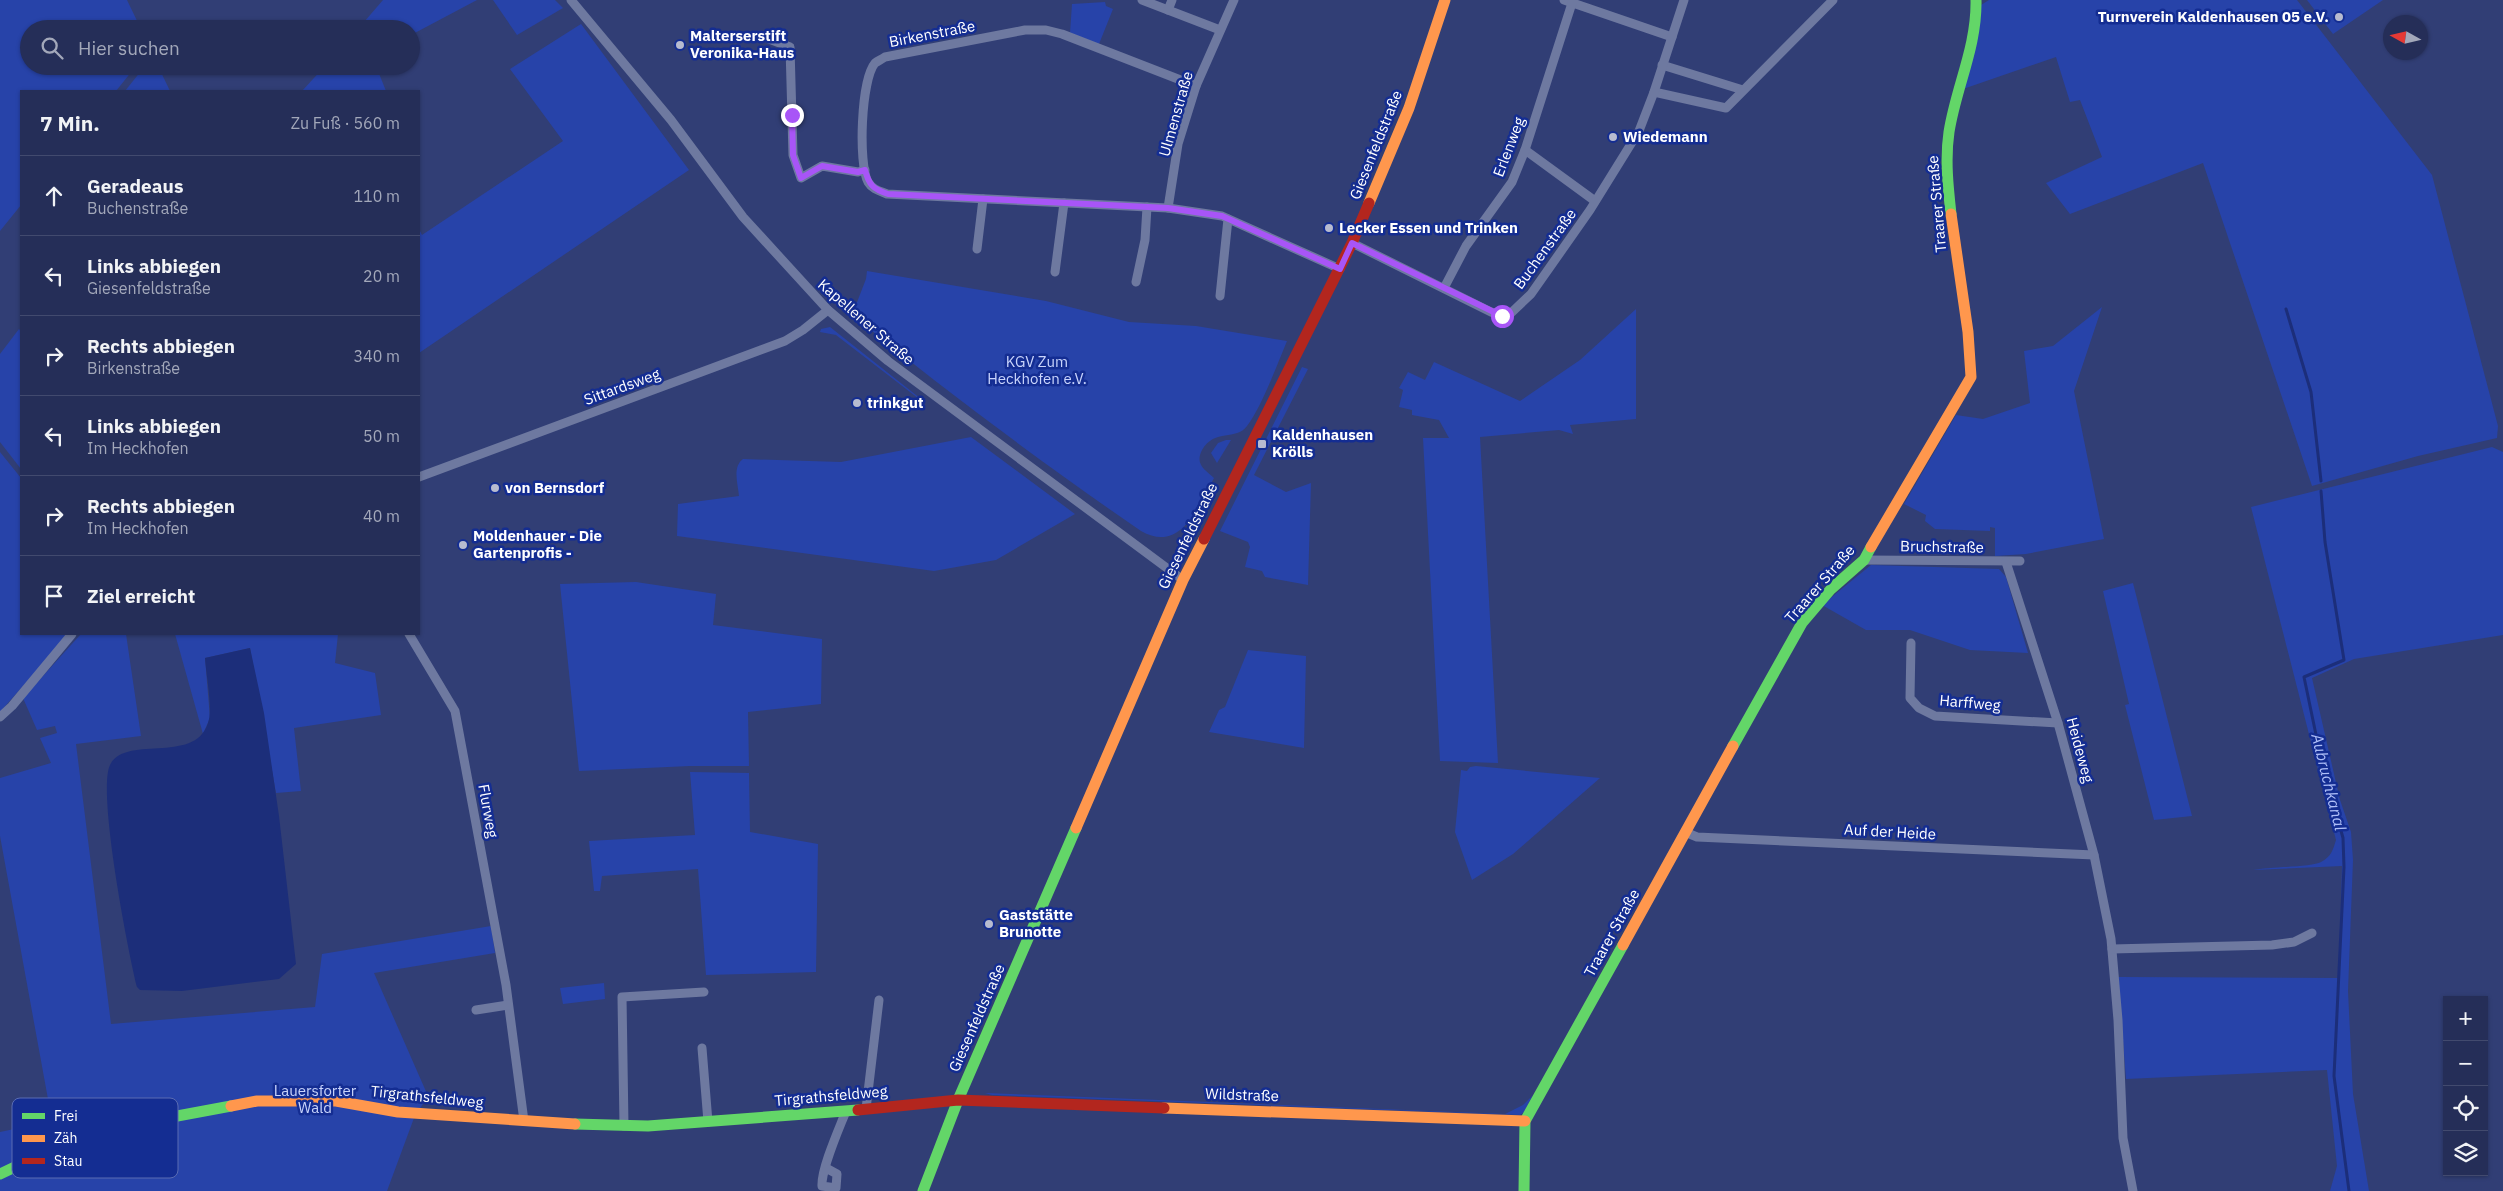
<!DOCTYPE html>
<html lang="de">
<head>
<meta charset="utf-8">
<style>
  :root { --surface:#252e58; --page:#2d365e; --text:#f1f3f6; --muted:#a3a8ba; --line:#424a6e }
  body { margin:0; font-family:"IBM Plex Sans",sans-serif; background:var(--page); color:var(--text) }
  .controls { position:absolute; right:15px; bottom:15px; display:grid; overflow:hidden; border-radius:0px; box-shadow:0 1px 4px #0004 }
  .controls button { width:45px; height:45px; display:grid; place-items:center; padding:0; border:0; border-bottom:1px solid var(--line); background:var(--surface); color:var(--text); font:25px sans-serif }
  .compass { position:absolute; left:2383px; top:15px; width:45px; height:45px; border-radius:50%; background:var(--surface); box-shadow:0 1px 4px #0004; rotate:278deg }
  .stop { position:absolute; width:15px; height:15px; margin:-11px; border:4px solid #a855f7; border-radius:50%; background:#fff }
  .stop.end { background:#a855f7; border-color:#fff; box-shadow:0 1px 5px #0008 }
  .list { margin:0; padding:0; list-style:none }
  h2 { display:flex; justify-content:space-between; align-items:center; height:65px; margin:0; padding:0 20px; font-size:21px }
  h2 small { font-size:16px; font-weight:400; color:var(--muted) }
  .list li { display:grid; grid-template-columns:32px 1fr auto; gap:15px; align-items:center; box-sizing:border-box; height:80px; padding:0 20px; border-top:1px solid var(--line) }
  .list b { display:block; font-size:19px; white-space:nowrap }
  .list p { margin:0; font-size:16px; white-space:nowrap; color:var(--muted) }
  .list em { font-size:16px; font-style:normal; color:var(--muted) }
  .icon { flex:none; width:28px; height:28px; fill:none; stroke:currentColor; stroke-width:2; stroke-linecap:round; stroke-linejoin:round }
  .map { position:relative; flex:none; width:2503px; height:1191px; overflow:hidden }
  .search { position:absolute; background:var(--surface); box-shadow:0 1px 4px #0004; left:20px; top:20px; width:400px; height:55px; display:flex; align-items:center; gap:12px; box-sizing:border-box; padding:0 18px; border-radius:28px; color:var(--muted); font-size:19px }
  .panel { position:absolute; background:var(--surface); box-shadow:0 1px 4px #0004; left:20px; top:90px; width:400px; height:545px; border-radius:0px }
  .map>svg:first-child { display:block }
</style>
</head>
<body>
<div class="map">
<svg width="2503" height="1191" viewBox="0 0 2503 1191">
  <rect width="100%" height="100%" fill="#313e75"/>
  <!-- green -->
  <g fill="#2743a9">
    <path d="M0 0H127L141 29H29V66H136L116 91H21V205L0 231Z"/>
    <path d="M383 0H477L411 35V29H358Z"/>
    <path d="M493 0H555L563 8 517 35Z"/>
    <path d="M1989 0H2297L2432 175 2498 426 2497 438 2418 456 2312 486 2203 163 2070 214 2046 183 2102 157 2080 100 2070 102 2056 57 1963 89 1981 5Z"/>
    <path d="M2307 0H2383L2333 34Z"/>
    <path d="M1105 2 1106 6 1113 9 1099 44 1070 33 1072 4Z"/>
    <path d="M581 24 689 170 419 353V229L422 235 563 141 510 69Z"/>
    <path d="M145 66H158L170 91H125Z"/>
    <path d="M325 66H376L386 91H302Z"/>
    <path d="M867 271 1046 301 1129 322 1196 326 1287 341C1277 365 1262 406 1247 426 1236 441 1215 428 1202 450 1195 464 1204 469 1214 478 1199 506 1181 554 1141 531 1042 463 946 391 852 315L866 279Z"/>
    <path d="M2102 307 2074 391 2104 539 2026 554 1995 556V528L1990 527V531L1935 529 1925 521 1926 515 1904 504 1956 415 1983 419 2030 403 2024 351 2053 346Z"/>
    <path d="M1636 309V419L1570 425 1573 434 1559 430 1480 437 1498 763 1440 761 1423 438H1449L1439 420 1412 415V410L1399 407 1403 390 1399 388 1408 372 1425 380 1434 362 1520 401 1580 360Z"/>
    <path d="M830 327 921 399 923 402 836 335 820 332 821 329Z"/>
    <path d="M19 329 21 332V469L0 442V354Z"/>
    <path d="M1302 367 1308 369 1254 475 1286 492 1311 483 1308 585 1265 577 1262 571 1245 567 1250 547 1248 542 1220 531Z"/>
    <path d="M971 437 1075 514 996 560 934 571 677 536 678 504 739 496C738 484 732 467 743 459L841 462Z"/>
    <path d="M1226 440H1231L1217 463 1211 453 1218 443Z"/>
    <path d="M2492 447 2503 452V635L2354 659 2312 678 2340 800 2351 832 2353 860 2348 991 2353 1094 2369 1191H2330L2337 1166 2327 1070 2126 1079 2118 977 2339 978 2342 866 2253 870C2269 867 2312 867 2321 862 2331 857 2333 850 2336 840L2251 507Z"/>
    <path d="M0 452 21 478V634H69L0 712Z"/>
    <path d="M1871 565 1999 569 2006 577 2028 653 1970 650 1910 630H1866L1822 605Z"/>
    <path d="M636 582 716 594 713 625 822 639 821 704 748 712 749 766H690L579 771 560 584Z"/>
    <path d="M2133 583 2192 816 2154 820 2125 705 2129 704 2103 591Z"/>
    <path d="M81 634H126L141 736 76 744 111 1024 315 1007 322 954 491 926 495 953 374 973 428 1096 414 1118 387 1191H0V1132L52 1121 0 836V778L51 763 40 738 57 733 55 726 37 730 23 698Z"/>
    <path d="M175 634H338L335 663 375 673 381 715 294 728 301 791 276 793 250 648 205 658 210 718 203 734Z"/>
    <path d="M1248 650 1306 656 1304 748 1209 732 1219 710 1225 707Z"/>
    <path d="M1476 766 1600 778 1513 854 1472 880 1455 832 1461 770 1467 771 1470 767Z"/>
    <path d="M690 772 749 773 750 832 818 844 816 972 706 975 698 869 602 876 600 891H594L589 841 695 835Z"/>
    <path d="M604 983 605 999 563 1004 560 988Z"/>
    <path d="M985 1093 1505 1114 1523 1105 1533 1095 1524 1112 1520 1115 992 1095Z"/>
  </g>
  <!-- water -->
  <path fill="#1c2e7a" d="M250 648 264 713 279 816 296 964 279 979 182 991 140 990 137 987C128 951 97 792 110 765 126 733 199 767 209 719 212 706 206 673 205 658Z"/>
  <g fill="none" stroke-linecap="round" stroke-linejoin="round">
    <!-- stream -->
    <g stroke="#1c2e7a" stroke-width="3">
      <path d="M2286 309 2311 392 2321 481"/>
      <path d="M2321 491 2325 542 2344 660 2304 677 2320 754 2343 838 2344 867 2334 1076 2349 1191"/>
    </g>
    <!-- street -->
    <g stroke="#6e79a0" stroke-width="9">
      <path d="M571 0 671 120 743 217 828 310 888 361 1183 580"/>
      <path d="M1142 0 1220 30"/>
      <path d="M1564 0 1672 37"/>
      <path d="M1168 10 1172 0"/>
      <path d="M769 39 790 47 793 155 801 178 822 166 858 172 865 170"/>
      <path d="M1662 65 1743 90"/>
      <path d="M1196 86 1062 34 1046 30H1025L885 57C882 59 878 61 875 63 861 80 858 163 868 182 873 190 880 191 887 194L1168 208 1222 216 1340 269"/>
      <path d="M1654 92 1726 108 1833 0"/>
      <path d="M1525 150 1595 201"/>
      <path d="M1168 208 1178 144 1196 86 1234 0"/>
      <path d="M1352 243 1491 312 1502 316 1511 313 1531 294 1590 210 1639 131 1654 92 1684 0"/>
      <path d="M977 249 983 199"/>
      <path d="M1055 272 1064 203"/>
      <path d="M1136 282 1145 240 1147 207"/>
      <path d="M1444 288 1466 246 1512 182 1525 150 1573 0"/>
      <path d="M1220 296 1228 219"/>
      <path d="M419 477 785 341 803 330 828 310"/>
      <path d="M1864 560 2020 561"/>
      <path d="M2006 562 2058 723 2094 855 2111 939 2118 1020 2123 1138 2133 1191"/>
      <path d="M409 634 455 711 506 985 524 1121"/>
      <path d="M1911 643 1910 698 1919 708 1935 716 2058 723"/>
      <path d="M0 717 12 706 72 634"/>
      <path d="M1685 832 1697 837 2094 855"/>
      <path d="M2112 949 2272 945 2294 942 2312 933"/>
      <path d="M476 1010 508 1005"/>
      <path d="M702 1048 708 1122"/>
      <path d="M866 1109 879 1000"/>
      <path d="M624 1126 622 997 704 992"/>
      <path d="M826 1168 837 1174 836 1188 822 1186C821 1169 839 1129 846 1111"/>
    </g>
    <!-- fast -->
    <g stroke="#63d668" stroke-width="11">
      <path d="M1951 214C1948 187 1945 159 1949 132 1956 87 1977 47 1976 0"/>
      <path d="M1733 746 1802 623 1831 589 1864 560 1871 547"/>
      <path d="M575 1124 648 1126 858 1110"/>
      <path d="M0 1174 86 1133 231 1106"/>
      <path d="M923 1191 958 1100 1076 828"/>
      <path d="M1524 1191 1525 1121 1623 945"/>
    </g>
    <!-- slow -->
    <g stroke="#ff974d" stroke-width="11">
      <path d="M1369 203 1409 108 1445 0"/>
      <path d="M1871 547 1971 377 1968 332 1951 214"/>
      <path d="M1076 828 1183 580 1204 539"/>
      <path d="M1623 945 1733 746"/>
      <path d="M231 1106 257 1101H336L398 1112 575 1124"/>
      <path d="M1164 1108 1525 1121"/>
    </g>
    <!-- jam -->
    <g stroke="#b3261e" stroke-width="11">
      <path d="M1204 539 1352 243 1369 203"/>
      <path d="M858 1110 958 1100 1164 1108"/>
    </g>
  </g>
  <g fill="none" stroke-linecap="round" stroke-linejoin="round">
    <!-- route -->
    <path stroke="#a855f7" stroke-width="6" d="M792 115 793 155 801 178 822 166 858 172 865 170C869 185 873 189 888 194L1168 208 1222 216 1340 269 1352 243 1502 316"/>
  </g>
  <!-- markers -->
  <g fill="#b7bbcf" stroke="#142d92" stroke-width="2">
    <circle cx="2339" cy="17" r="5"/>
    <circle cx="680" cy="45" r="5"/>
    <circle cx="1613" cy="137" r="5"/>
    <circle cx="1329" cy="228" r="5"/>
    <circle cx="857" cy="403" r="5"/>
    <rect x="1257" y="439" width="10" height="10" rx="2.5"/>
    <circle cx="495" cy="488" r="5"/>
    <circle cx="463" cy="545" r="5"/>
    <circle cx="989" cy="924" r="5"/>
  </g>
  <g text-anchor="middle" stroke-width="5" stroke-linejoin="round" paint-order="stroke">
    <!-- poi labels -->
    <g font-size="15" font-weight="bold" fill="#fff" stroke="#142d92" text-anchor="start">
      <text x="2329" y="22" text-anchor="end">Turnverein Kaldenhausen 05 e.V.</text>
      <text x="690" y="41">Malterserstift<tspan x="690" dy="17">Veronika-Haus</tspan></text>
      <text x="1623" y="142">Wiedemann</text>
      <text x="1339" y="233">Lecker Essen und Trinken</text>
      <text x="867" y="408">trinkgut</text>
      <text x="1272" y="440">Kaldenhausen<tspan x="1272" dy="17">Krölls</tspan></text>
      <text x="505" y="493">von Bernsdorf</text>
      <text x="473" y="541">Moldenhauer - Die<tspan x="473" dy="17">Gartenprofis -</tspan></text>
      <text x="999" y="920">Gaststätte<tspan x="999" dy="17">Brunotte</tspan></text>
    </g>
    <!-- street labels -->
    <g font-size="15" fill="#fff" stroke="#142d92">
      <text transform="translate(932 34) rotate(-11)" y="5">Birkenstraße</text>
      <text transform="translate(1176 114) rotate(-74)" y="5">Ulmenstraße</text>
      <text transform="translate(1376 145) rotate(-68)" y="5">Giesenfeldstraße</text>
      <text transform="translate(1509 147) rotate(-69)" y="5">Erlenweg</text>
      <text transform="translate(1937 204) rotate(-95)" y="5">Traarer Straße</text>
      <text transform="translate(1545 249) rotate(-54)" y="5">Buchenstraße</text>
      <text transform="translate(866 322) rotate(41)" y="5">Kapellener Straße</text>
      <text transform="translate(622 387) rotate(-20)" y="5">Sittardsweg</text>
      <text transform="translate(1188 536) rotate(-64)" y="5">Giesenfeldstraße</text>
      <text transform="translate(1942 547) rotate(1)" y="5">Bruchstraße</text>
      <text transform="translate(1820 584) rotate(-49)" y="5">Traarer Straße</text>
      <text transform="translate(1970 703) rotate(5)" y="5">Harffweg</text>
      <text transform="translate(2080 750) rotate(75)" y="5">Heideweg</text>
      <text transform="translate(488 811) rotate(80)" y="5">Flurweg</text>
      <text transform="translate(1890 832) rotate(3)" y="5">Auf der Heide</text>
      <text transform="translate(1612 933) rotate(-61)" y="5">Traarer Straße</text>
      <text transform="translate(977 1018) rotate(-66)" y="5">Giesenfeldstraße</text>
      <text transform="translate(1242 1095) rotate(2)" y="5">Wildstraße</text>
      <text transform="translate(831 1096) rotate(-5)" y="5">Tirgrathsfeldweg</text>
      <text transform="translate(427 1097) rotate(6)" y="5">Tirgrathsfeldweg</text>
    </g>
    <!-- park labels -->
    <g font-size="15" fill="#c9d4fc" stroke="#142d92">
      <text x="1037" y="367">KGV Zum<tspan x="1037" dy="17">Heckhofen e.V.</tspan></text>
      <text x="315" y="1096">Lauersforter<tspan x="315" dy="17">Wald</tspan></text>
    </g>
    <!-- water labels -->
    <g font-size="16" font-style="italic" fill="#aebef8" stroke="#142d92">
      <text transform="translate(2329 782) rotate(76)" y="6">Aubruchkanal</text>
    </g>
  </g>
  <!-- legend -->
  <rect x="12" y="1098" width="166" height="80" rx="8" fill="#142d92" stroke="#5a6cb3" stroke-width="1"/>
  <rect x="22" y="1113" width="23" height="6" fill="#63d668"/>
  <rect x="22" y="1135" width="23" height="7" fill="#ff974d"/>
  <rect x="22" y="1158" width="23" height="6" fill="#b3261e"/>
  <g font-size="14" fill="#fff">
    <text x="54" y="1121">Frei</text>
    <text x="54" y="1143">Zäh</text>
    <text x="54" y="1166">Stau</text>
  </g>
</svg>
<div class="controls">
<button>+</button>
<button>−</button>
<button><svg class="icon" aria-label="locate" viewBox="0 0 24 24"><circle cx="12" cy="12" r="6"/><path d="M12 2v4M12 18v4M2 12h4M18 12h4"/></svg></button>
<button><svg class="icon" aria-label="layers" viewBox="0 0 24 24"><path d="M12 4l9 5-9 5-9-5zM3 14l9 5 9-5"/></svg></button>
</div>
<svg class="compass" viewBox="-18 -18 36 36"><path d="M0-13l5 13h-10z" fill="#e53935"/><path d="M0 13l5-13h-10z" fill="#a3a8ba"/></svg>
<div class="stop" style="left:1502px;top:316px"></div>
<div class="stop end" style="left:792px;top:115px"></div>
<div class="search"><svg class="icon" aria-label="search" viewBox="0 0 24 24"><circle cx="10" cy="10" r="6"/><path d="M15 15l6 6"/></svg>Hier suchen</div>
<section class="panel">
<h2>7 Min.<small>Zu Fuß · 560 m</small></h2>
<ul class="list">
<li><svg class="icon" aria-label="ahead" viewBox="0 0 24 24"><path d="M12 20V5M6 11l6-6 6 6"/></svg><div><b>Geradeaus</b><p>Buchenstraße</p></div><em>110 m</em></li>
<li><svg class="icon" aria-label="left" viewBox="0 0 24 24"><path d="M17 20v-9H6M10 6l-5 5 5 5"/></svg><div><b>Links abbiegen</b><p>Giesenfeldstraße</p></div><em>20 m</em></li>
<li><svg class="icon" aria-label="right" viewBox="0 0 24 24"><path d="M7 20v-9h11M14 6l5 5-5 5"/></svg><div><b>Rechts abbiegen</b><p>Birkenstraße</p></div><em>340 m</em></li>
<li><svg class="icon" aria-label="left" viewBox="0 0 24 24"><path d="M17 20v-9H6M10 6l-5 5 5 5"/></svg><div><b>Links abbiegen</b><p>Im Heckhofen</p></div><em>50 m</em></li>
<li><svg class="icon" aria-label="right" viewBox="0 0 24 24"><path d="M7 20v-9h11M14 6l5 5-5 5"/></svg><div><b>Rechts abbiegen</b><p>Im Heckhofen</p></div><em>40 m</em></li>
<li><svg class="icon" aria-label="arrive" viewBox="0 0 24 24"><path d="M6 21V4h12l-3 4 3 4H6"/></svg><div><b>Ziel erreicht</b></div></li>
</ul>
</section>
</div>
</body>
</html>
